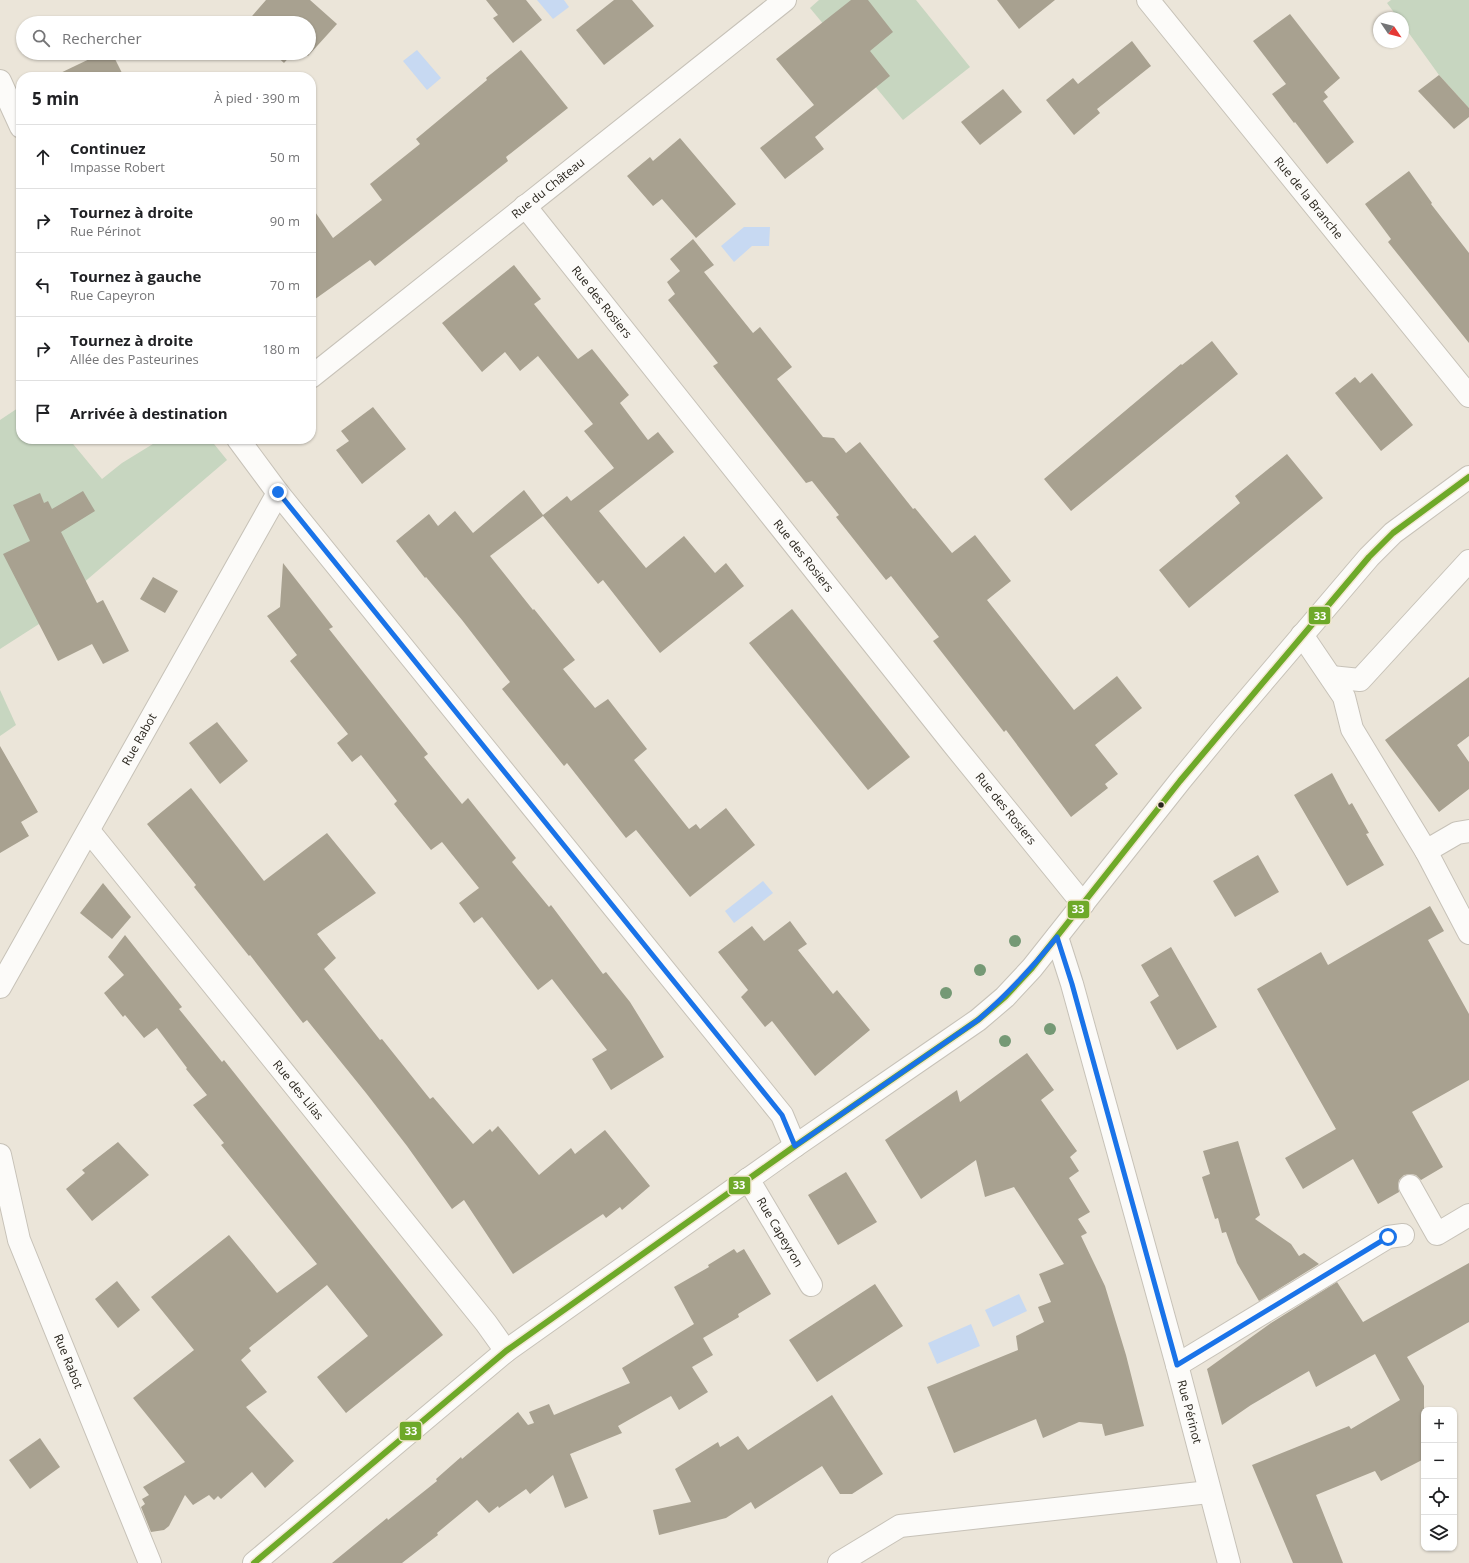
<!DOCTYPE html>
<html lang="fr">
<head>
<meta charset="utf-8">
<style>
  :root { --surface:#fff; --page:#f6f6f6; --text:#202124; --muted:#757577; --line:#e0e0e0 }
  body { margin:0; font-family:"Open Sans",sans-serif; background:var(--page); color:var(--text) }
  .controls { position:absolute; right:12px; bottom:12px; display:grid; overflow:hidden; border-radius:8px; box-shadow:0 1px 3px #0004 }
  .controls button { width:36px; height:36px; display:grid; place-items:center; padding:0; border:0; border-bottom:1px solid var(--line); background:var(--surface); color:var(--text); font:20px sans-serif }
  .compass { position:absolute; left:1373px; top:12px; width:36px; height:36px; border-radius:50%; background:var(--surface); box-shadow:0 1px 3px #0004; rotate:125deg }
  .stop { position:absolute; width:12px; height:12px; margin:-9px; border:3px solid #1a73e8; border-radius:50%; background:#fff }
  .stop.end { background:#1a73e8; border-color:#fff; box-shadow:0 1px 4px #0008 }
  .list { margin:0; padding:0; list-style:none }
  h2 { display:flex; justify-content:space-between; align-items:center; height:52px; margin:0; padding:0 16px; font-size:17px }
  h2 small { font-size:13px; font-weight:400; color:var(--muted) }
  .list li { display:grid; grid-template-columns:26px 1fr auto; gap:12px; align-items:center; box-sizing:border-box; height:64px; padding:0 16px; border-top:1px solid var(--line) }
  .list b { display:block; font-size:15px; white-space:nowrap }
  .list p { margin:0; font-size:13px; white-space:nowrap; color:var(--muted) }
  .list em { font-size:13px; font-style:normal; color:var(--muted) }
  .icon { flex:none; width:22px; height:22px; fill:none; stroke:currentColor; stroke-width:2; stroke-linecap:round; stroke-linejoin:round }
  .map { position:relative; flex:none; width:1469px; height:1563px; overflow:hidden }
  .search { position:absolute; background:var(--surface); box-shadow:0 1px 3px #0004; left:16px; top:16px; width:300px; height:44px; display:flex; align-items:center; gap:10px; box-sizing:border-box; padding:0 14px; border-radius:22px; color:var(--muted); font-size:15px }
  .panel { position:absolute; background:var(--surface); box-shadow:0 1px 3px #0004; left:16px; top:72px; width:300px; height:372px; border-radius:16px }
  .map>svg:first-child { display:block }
</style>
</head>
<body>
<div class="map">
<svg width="1469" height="1563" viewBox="0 0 1469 1563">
  <rect width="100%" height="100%" fill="#ebe5d9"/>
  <!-- green -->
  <g fill="#c7d6c0">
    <path d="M819 0H916L970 67 903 120 810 8Z"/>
    <path d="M1391 0H1469V108L1439 75 1403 25V18H1398L1387 3Z"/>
    <path d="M21 406V439H69L102 479 122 463 161 439H210L227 460 75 590 39 624 0 649V420Z"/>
    <path d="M0 690 16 725 0 736Z"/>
  </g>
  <!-- water -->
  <g fill="#c7d9f2">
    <path d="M537 0H564L569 7 553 19Z"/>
    <path d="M417 50 441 78 427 90 403 61Z"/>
    <path d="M744 227H770L769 246H752L734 262 721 246Z"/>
    <path d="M763 881 773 893 734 923 725 911Z"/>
    <path d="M1019 1294 1027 1311 993 1327 985 1310Z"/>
    <path d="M971 1324 980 1346 937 1364 928 1343Z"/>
  </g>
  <!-- building -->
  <g fill="#a8a190">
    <path d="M266 0H310L337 24 308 56 304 53H309V23H246Z"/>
    <path d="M486 0H526L542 20 513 43 493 18 498 15Z"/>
    <path d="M614 0H632L654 26 604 65 576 30Z"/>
    <path d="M851 0H868L893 32 870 51 890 76 815 137 824 149 785 179 760 148 814 105 776 59Z"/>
    <path d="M997 0H1055L1019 29Z"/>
    <path d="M1290 14 1340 78 1324 92 1328 97 1323 101 1354 142 1327 164 1295 122 1294 123 1272 94 1286 84 1253 41Z"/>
    <path d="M1132 41 1151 66 1097 109 1100 113 1074 135 1046 100 1073 78 1078 84Z"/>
    <path d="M521 50 568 108 506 157 508 161 375 266 370 260 311 302V206L333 238 382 200 370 184 420 144 416 139 487 80 486 78Z"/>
    <path d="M102 53H112L124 77H52Z"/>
    <path d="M273 53H293L284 63Z"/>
    <path d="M1439 75 1469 108V117L1454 129 1418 91Z"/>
    <path d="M1003 89 1022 112 980 145 961 122Z"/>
    <path d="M680 138 736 204 696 238 662 199 653 206 627 176 650 157 653 161Z"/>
    <path d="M1409 171 1432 203 1431 204 1469 253V343L1388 242 1391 239 1365 204Z"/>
    <path d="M693 239 714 265 704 272 753 333 760 327 792 367 777 379 823 437 834 438 846 453 860 442 913 509 915 508 952 553 975 535 1011 581 987 600 1074 710 1117 676 1142 708 1095 745 1118 774 1105 784 1108 788 1071 817 1006 730 1004 732 933 641 939 637 891 576 886 580 836 517 839 515 812 481 806 483 713 366 718 363 668 300 675 294 667 282 680 271 670 259Z"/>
    <path d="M514 265 541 299 534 304 578 359 592 349 629 395 620 403 648 440 658 432 674 452 599 511 646 568 684 536 715 573 726 563 744 586 660 653 603 580 598 584 543 516 490 556 533 610 534 609 575 660 563 669 595 708 608 699 647 749 634 760 689 829 696 824 700 829 726 808 755 845 690 897 636 830 626 838 567 763 564 766 502 689 510 682 462 620 426 577 425 578 396 541 429 514 438 526 455 511 473 533 524 490 543 515 567 496 571 501 614 468 584 431 593 424 538 356 520 371 505 352 482 372 442 323Z"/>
    <path d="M1212 341 1238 374 1071 511 1044 479 1181 364 1182 365Z"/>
    <path d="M1372 373 1413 425 1381 451 1335 393 1355 377 1360 383Z"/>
    <path d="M373 407 406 449 362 484 336 450 349 441 341 431Z"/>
    <path d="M1287 454 1323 498 1189 608 1159 570 1240 503 1235 496Z"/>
    <path d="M83 491 95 511 61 532 97 603 103 600 129 651 103 664 92 644 58 661 3 554 30 541 13 505 40 493 44 503 48 501 52 509Z"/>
    <path d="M283 563 333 627 329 629 428 754 424 757 462 804 468 798 516 858 512 862 549 907 551 905 603 974 606 972 630 1002 664 1057 611 1090 592 1059 607 1050 552 979 538 990 482 917 474 923 459 903 479 888 442 842 431 850 394 804 397 801 361 755 352 762 337 743 348 734 290 661 297 655 267 616 280 607Z"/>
    <path d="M153 577 178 591 165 613 140 599Z"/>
    <path d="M792 609 910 757 868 790 749 643Z"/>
    <path d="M1469 677V736L1457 745 1469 762V789L1439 812 1385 740Z"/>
    <path d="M217 722 248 761 220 784 189 743Z"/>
    <path d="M0 746 38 812 21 822 29 836 0 853Z"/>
    <path d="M1332 773 1349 805 1352 803 1369 833 1366 834 1384 865 1347 886 1294 795Z"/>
    <path d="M191 788 264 881 327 833 376 893 317 934 336 958 324 969 380 1040 382 1039 430 1099 433 1097 473 1144 490 1129 492 1132 498 1126 539 1175 571 1148 575 1154 605 1130 650 1186 622 1210 620 1207 606 1218 603 1214 513 1274 464 1200 452 1209 407 1146 366 1093 307 1020 303 1023 250 955 249 956 194 887 196 885 147 824Z"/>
    <path d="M1258 855 1279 892 1235 917 1213 881Z"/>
    <path d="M103 883 131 917 112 939 80 913Z"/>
    <path d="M1430 906 1444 931 1428 940 1469 1014V1080L1412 1112 1443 1167 1421 1180 1416 1175 1411 1174 1404 1175 1399 1180 1398 1185 1399 1192 1378 1204 1353 1159 1303 1189 1285 1158 1336 1129 1257 989 1321 952 1328 965Z"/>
    <path d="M790 921 807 944 798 950 833 994 837 990 870 1030 815 1076 772 1021 765 1027 741 997 748 990 718 952 752 926 764 941Z"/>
    <path d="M125 935 182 1007 179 1009 222 1062 224 1060 443 1335 346 1413 317 1377 368 1336 327 1285 249 1348 251 1351 241 1360 267 1392 246 1407 294 1461 265 1488 252 1472 221 1499 218 1496 214 1500 209 1495 193 1505 185 1495 169 1526 164 1530 151 1532 141 1507 145 1504 142 1499 149 1495 143 1487 185 1462 133 1398 194 1350 151 1297 229 1235 277 1293 317 1264 221 1145 224 1143 193 1105 207 1095 186 1069 187 1068 157 1028 144 1038 125 1015 123 1017 104 993 124 975 108 957Z"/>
    <path d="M1171 947 1217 1027 1177 1050 1150 1002 1159 996 1141 965Z"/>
    <path d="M1027 1053 1054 1090 1041 1100 1077 1151 1070 1157 1079 1171 1069 1178 1090 1212 1078 1219 1087 1233 1081 1236 1105 1286 1126 1355 1144 1426 1105 1436 1102 1424 1079 1422 1043 1438 1036 1419 954 1453 927 1387 1018 1350 1016 1336 1044 1322 1038 1307 1051 1302 1039 1274 1064 1264 1014 1187 985 1197 976 1160 921 1199 885 1140 957 1090 960 1102Z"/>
    <path d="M1238 1141 1260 1215 1255 1219 1291 1244 1299 1256 1304 1253 1319 1264 1259 1301 1237 1263 1226 1232 1222 1233 1218 1218 1215 1219 1202 1177 1210 1174 1203 1151Z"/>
    <path d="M118 1142 149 1175 92 1221 66 1189 85 1173 82 1170Z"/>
    <path d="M846 1172 877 1222 838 1245 808 1195Z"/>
    <path d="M734 1249 737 1253 744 1249 771 1294 738 1314 739 1317 703 1338 713 1355 692 1367 708 1392 679 1410 671 1396 618 1426 622 1433 570 1454 588 1498 565 1508 553 1475 530 1494 526 1489 499 1508 498 1506 489 1513 477 1500 437 1533 438 1535 402 1563H332L387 1518 388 1520 437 1481 436 1479 461 1457 462 1459 518 1412 528 1425 534 1423 529 1412 549 1404 554 1415 630 1383 622 1368 694 1324 674 1287 709 1267 708 1265Z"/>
    <path d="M1469 1263V1322L1407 1357 1424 1386V1459L1381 1481 1375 1471 1316 1495 1343 1563H1293L1252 1465 1349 1426 1351 1429 1400 1400 1375 1354 1316 1387 1309 1371 1251 1405 1222 1425 1207 1369 1271 1323 1337 1282 1363 1322Z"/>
    <path d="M117 1281 140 1310 118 1328 95 1299Z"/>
    <path d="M875 1284 903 1326 817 1382 789 1340Z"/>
    <path d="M832 1395 883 1474 852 1494H840L822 1466 755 1509 751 1502 726 1518 659 1535 653 1510 691 1502 675 1469 718 1442 720 1447 738 1436 748 1450Z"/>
    <path d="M40 1438 60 1467 30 1489 9 1460Z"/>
  </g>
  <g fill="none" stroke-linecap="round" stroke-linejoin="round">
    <!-- minor casing -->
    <g stroke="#c7c2b8" stroke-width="24">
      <g id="minor">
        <path id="s1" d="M1148 0 1469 396"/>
        <path d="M0 81 21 127"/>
        <path id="s2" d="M525 206 953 744 1083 904"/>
        <path id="s3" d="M311 377 785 0"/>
        <path d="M238 439 278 493 782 1115 795 1146"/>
        <path d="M1302 635 1344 697 1352 729 1426 851 1457 833 1469 831"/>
        <path d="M1331 677 1360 680 1469 561"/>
        <path id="s4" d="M89 831 486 1323 506 1351"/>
        <path d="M1426 851 1469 933"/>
        <path id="s5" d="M1057 937 1072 984 1177 1365 1229 1563"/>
        <path id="s6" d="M0 987 278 493"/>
        <path id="s7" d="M0 1155 19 1240 150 1563"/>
        <path id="s8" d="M748 1179 811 1285"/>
        <path d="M1410 1186 1437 1234 1469 1215"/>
        <path d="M1177 1365 1388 1237 1403 1235"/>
        <path d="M254 1563 506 1351 795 1146 949 1040 978 1020 1005 997 1032 968 1180 781 1226 725 1369 557 1393 533 1469 477"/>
        <path d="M839 1563 900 1526 1209 1492"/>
      </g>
    </g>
    <!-- minor -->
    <use href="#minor" stroke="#fcfbf9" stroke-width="22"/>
    <!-- bus-1 casing -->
    <g stroke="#f3e8d1" stroke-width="9">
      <path id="bus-1" d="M254 1563 506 1351 795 1146 978 1020 1005 997 1032 968 1180 781 1369 557 1393 533 1469 477"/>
    </g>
    <!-- bus-1 -->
    <use href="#bus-1" stroke="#6ea929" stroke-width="6"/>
  </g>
  <!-- trees -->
  <g fill="#759975">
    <circle cx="1015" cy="941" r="6"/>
    <circle cx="980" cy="970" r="6"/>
    <circle cx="946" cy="993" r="6"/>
    <circle cx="1050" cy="1029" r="6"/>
    <circle cx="1005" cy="1041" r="6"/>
  </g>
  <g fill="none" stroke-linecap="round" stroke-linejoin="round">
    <!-- route -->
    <path stroke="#1a73e8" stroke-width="5" d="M278 492 782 1115 795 1146 978 1020C1008 994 1032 968 1057 937L1072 984 1177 1365 1388 1237"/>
  </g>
  <!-- markers -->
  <circle fill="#2a261e" stroke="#f3e8d1" stroke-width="1.5" cx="1161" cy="805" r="3.5"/>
  <g text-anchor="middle" stroke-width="4" stroke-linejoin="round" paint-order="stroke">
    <!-- street labels -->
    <g font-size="12" fill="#2a261e" stroke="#f3e8d1">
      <text dy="4" stroke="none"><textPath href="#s3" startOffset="303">Rue du Château</textPath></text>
      <text dy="4" stroke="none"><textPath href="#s1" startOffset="255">Rue de la Branche</textPath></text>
      <text dy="4" stroke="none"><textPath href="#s2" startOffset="123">Rue des Rosiers</textPath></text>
      <text dy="4" stroke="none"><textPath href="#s2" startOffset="447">Rue des Rosiers</textPath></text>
      <text dy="4" stroke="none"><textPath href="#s6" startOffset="284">Rue Rabot</textPath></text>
      <text dy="4" stroke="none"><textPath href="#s2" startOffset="771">Rue des Rosiers</textPath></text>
      <text dy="4" stroke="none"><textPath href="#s4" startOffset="333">Rue des Lilas</textPath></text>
      <text dy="4" stroke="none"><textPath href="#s8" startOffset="62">Rue Capeyron</textPath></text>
      <text dy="4" stroke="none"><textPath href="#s7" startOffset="218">Rue Rabot</textPath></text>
      <text dy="4" stroke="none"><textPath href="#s5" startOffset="493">Rue Périnot</textPath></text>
    </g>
  </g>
  <g stroke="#f3e8d1" stroke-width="1.5">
    <rect x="1308" y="606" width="23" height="19" rx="4" fill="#6ea929"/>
    <rect x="1067" y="900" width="23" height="19" rx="4" fill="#6ea929"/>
    <rect x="728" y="1176" width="23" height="19" rx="4" fill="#6ea929"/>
    <rect x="399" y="1421" width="23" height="20" rx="4" fill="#6ea929"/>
  </g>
  <g font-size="11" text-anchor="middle" font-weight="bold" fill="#fff">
    <text x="1320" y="620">33</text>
    <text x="1078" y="913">33</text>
    <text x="739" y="1189">33</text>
    <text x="411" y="1435">33</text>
  </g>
</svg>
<div class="controls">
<button>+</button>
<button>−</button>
<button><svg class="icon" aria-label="locate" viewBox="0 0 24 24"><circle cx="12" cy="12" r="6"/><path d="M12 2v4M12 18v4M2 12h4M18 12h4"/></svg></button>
<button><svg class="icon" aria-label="layers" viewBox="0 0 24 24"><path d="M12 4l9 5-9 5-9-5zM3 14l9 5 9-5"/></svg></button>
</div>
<svg class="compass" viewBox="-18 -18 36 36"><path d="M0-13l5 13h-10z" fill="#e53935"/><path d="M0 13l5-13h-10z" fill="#757577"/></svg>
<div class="stop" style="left:1388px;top:1237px"></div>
<div class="stop end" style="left:278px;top:492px"></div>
<div class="search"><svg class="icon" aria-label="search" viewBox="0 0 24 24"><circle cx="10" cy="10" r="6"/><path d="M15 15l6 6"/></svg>Rechercher</div>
<section class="panel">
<h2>5 min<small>À pied · 390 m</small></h2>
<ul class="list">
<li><svg class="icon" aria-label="ahead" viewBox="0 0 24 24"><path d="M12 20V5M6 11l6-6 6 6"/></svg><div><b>Continuez</b><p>Impasse Robert</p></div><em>50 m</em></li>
<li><svg class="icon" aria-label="right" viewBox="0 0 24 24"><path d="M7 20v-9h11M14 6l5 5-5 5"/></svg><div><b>Tournez à droite</b><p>Rue Périnot</p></div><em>90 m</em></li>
<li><svg class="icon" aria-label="left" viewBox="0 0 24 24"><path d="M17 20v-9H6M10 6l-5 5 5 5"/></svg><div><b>Tournez à gauche</b><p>Rue Capeyron</p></div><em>70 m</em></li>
<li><svg class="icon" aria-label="right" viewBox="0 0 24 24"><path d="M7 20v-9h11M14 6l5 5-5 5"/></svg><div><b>Tournez à droite</b><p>Allée des Pasteurines</p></div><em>180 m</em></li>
<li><svg class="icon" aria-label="arrive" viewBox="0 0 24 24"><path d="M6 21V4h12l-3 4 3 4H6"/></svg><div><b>Arrivée à destination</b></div></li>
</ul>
</section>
</div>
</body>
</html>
